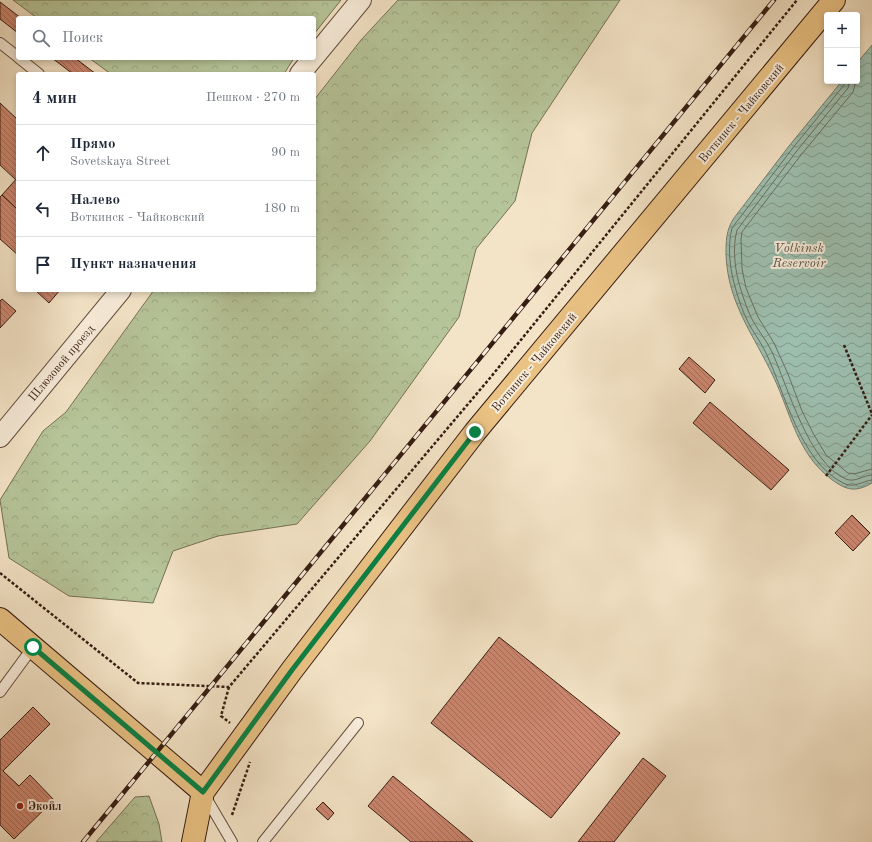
<!DOCTYPE html>
<html lang="ru">
<head>
<meta charset="utf-8">
<style>
  :root { --surface:#fff; --page:#f2f2f3; --text:#1f2937; --muted:#747a83; --line:#e0e1e3 }
  body { margin:0; font-family:"Old Standard TT",serif; background:var(--page); color:var(--text) }
  .controls { position:absolute; right:12px; top:12px; display:grid; overflow:hidden; border-radius:4px; box-shadow:0 2px 6px #0003 }
  .controls button { width:36px; height:36px; display:grid; place-items:center; padding:0; border:0; border-bottom:1px solid var(--line); background:var(--surface); color:var(--text); font:20px sans-serif }
  .stop { position:absolute; width:12px; height:12px; margin:-9px; border:3px solid #0b8043; border-radius:50%; background:#fff }
  .stop.end { background:#0b8043; border-color:#fff; box-shadow:0 1px 4px #0008 }
  .list { margin:0; padding:0; list-style:none }
  h2 { display:flex; justify-content:space-between; align-items:center; height:52px; margin:0; padding:0 16px; font-size:17px }
  h2 small { font-size:13px; font-weight:400; color:var(--muted) }
  .list li { display:grid; grid-template-columns:26px 1fr auto; gap:12px; align-items:center; box-sizing:border-box; height:56px; padding:0 16px; border-top:1px solid var(--line) }
  .list b { display:block; font-size:15px; white-space:nowrap }
  .list p { margin:0; font-size:13px; white-space:nowrap; color:var(--muted) }
  .list em { font-size:13px; font-style:normal; color:var(--muted) }
  .icon { flex:none; width:22px; height:22px; fill:none; stroke:currentColor; stroke-width:2; stroke-linecap:round; stroke-linejoin:round }
  .map { position:relative; flex:none; width:872px; height:842px; overflow:hidden }
  .search { position:absolute; background:var(--surface); box-shadow:0 2px 6px #0003; left:16px; top:16px; width:300px; height:44px; display:flex; align-items:center; gap:10px; box-sizing:border-box; padding:0 14px; border-radius:4px; color:var(--muted); font-size:15px }
  .panel { position:absolute; background:var(--surface); box-shadow:0 2px 6px #0003; left:16px; top:72px; width:300px; height:220px; border-radius:4px }
  .map>svg:first-child { display:block }
</style>
</head>
<body>
<div class="map">
<svg width="872" height="842" viewBox="0 0 872 842">
  <defs>
    <pattern id="forest-crowns" width="20" height="18" patternUnits="userSpaceOnUse"><rect width="20" height="18" fill="#b6c599"/><path d="M2 6a3 3 0 1 1 6 0M12 15a3 3 0 1 1 6 0" fill="none" stroke="#9da983"/></pattern>
    <pattern id="water-waves" width="16" height="10" patternUnits="userSpaceOnUse"><rect width="16" height="10" fill="#9dbfaf"/><path d="M0 5q4-4 8 0t8 0" fill="none" stroke="#819b8d"/></pattern>
    <pattern id="building-back-hatch" width="6" height="6" patternUnits="userSpaceOnUse"><rect width="6" height="6" fill="#cd8770"/><path d="M-1 5l2 2M0 0l6 6M5-1l2 2" fill="none" stroke="#a76e5b"/></pattern>
  </defs>
  <rect width="100%" height="100%" fill="#f4e4c7"/>
  <filter id="stains"><feTurbulence type="fractalNoise" baseFrequency=".005" numOctaves="4"/><feColorMatrix values="0 0 0 0 .2 0 0 0 0 .09 0 0 0 0 .02 0 0 0 .5 -.17"/></filter>
  <radialGradient id="worn" r=".72"><stop offset=".6" stop-color="#630" stop-opacity="0"/><stop offset="1" stop-color="#630" stop-opacity=".3"/></radialGradient>
  <!-- forest -->
  <g fill="url(#forest-crowns)" stroke="#767156">
    <path d="M13 0H341L314 34V18H37Z"/>
    <path d="M398 0H620L532 133 515 201 476 249 459 317 370 441 297 524 218 536 173 551 153 603 69 596 9 558 0 500 43 431 66 412 154 290H314V100L361 40Z"/>
    <path d="M89 58H294L284 74H111Z"/>
    <path d="M149 796 159 824 162 842H96L135 797Z"/>
  </g>
  <!-- water -->
  <path fill="url(#water-waves)" stroke="#747e71" d="M872 45V483C855 493 846 490 831 479 797 453 791 414 774 378 754 335 728 304 726 255 726 241 726 230 734 218L789 146 842 81H857V63Z"/>
  <g fill="none" stroke-linecap="round" stroke-linejoin="round">
    <!-- shore -->
    <g stroke="#6a6e61" stroke-width="1">
      <path d="M845 81 844 85 792 149 732 228C727 247 730 271 736 290 739 301 743 312 748 322 753 332 761 342 766 353 785 393 800 461 843 483 854 489 862 481 872 480"/>
      <path d="M850 81 848 88 796 152 737 230C732 248 735 272 741 290 744 300 748 312 753 321 759 332 767 341 772 352 788 387 809 464 846 479 855 483 863 475 872 475"/>
      <path d="M856 81 853 92 801 155 742 232 741 239 742 269 746 288 758 317 774 343 788 374 802 411 813 433 826 455 848 473 854 474 872 469"/>
    </g>
  </g>
  <!-- building -->
  <g fill="url(#building-back-hatch)" stroke="#361d13">
    <path d="M0 2 21 18H18V33L0 19Z"/>
    <path d="M52 58H75L96 74H73Z"/>
    <path d="M0 103 18 120V177L16 180 0 165Z"/>
    <path d="M18 177V210L2 195Z"/>
    <path d="M2 195 18 210V255L0 239V197Z"/>
    <path d="M35 290H60L49 303Z"/>
    <path d="M2 299 16 311 0 328V301Z"/>
    <path d="M689 357 715 380 705 393 679 369Z"/>
    <path d="M710 402 789 470 771 490 693 423Z"/>
    <path d="M852 515 870 533 853 551 835 533Z"/>
    <path d="M499 637 620 733 551 818 431 723Z"/>
    <path d="M33 707 50 724 3 771 19 786 30 775 54 800 14 839 0 825V740Z"/>
    <path d="M643 758 666 776 614 842H578Z"/>
    <path d="M393 776 473 842H411L368 806Z"/>
    <path d="M323 802 334 813 328 820 316 809Z"/>
  </g>
  <g fill="none" stroke-linecap="round" stroke-linejoin="round">
    <!-- lane casing -->
    <g stroke="#664f40" stroke-width="12">
      <g id="lane">
        <path d="M0 43 18 57"/>
        <path d="M19 58 39 74"/>
        <path d="M0 692 33 647"/>
        <path d="M205 796 232 842"/>
        <path d="M263 842 358 723"/>
      </g>
    </g>
    <!-- street casing -->
    <g stroke="#664f40" stroke-width="22">
      <g id="street">
        <path d="M314 57 361 0"/>
        <path d="M300 74 313 58"/>
        <path d="M0 437 121 290"/>
      </g>
    </g>
    <!-- primary casing -->
    <g stroke="#361d13" stroke-width="24">
      <g id="primary">
        <path d="M0 619 203 792"/>
        <path d="M193 842 203 792 292 670 475 432 834 0"/>
      </g>
    </g>
    <!-- path -->
    <g stroke="#361d13" stroke-width="2.5" stroke-dasharray="3 2" stroke-linecap="butt">
      <path d="M844 345 872 414"/>
      <path d="M826 476 872 415"/>
      <path d="M0 573 138 683 229 687 490 378 797 0"/>
      <path d="M229 687 221 716 230 723"/>
      <path d="M232 815 250 762"/>
    </g>
    <!-- lane -->
    <use href="#lane" stroke="#f8eddb" stroke-width="10"/>
    <!-- street -->
    <use href="#street" stroke="#f8eddb" stroke-width="20"/>
    <!-- primary -->
    <use href="#primary" stroke="#eac284" stroke-width="22"/>
    <!-- rail casing -->
    <g stroke="#361d13" stroke-width="4.5">
      <path id="rail" d="M83 842 774 0"/>
    </g>
    <!-- rail -->
    <use href="#rail" stroke="#f8eddb" stroke-width="3" stroke-dasharray="9" stroke-linecap="butt"/>
  </g>
  <g fill="none" stroke-linecap="round" stroke-linejoin="round">
    <!-- route -->
    <path stroke="#0b8043" stroke-width="5" d="M33 647 203 792 292 670 475 432"/>
  </g>
  <!-- markers -->
  <circle fill="#8f2418" stroke="#f8eddb" stroke-width="1.5" cx="20" cy="806" r="4"/>
  <g text-anchor="middle" stroke-width="4" stroke-linejoin="round" paint-order="stroke">
    <!-- street labels -->
    <g font-size="12" fill="#361d13" stroke="#f8eddb">
      <text transform="translate(741 113) rotate(-50)" y="4">Воткинск - Чайковский</text>
      <text transform="translate(534 362) rotate(-50)" y="4">Воткинск - Чайковский</text>
      <text transform="translate(61 363) rotate(-50)" y="4">Шлюзовой проезд</text>
    </g>
    <!-- poi labels -->
    <g font-size="12" font-weight="bold" fill="#361d13" stroke="#f8eddb" text-anchor="start">
      <text x="28" y="810">Экойл</text>
    </g>
    <!-- water labels -->
    <g font-size="13" font-style="italic" fill="#554e42" stroke="#f8eddb">
      <text x="799" y="252">Votkinsk<tspan x="799" dy="15">Reservoir</tspan></text>
    </g>
  </g>
  <rect width="100%" height="100%" filter="url(#stains)"/>
  <rect width="100%" height="100%" fill="url(#worn)"/>
</svg>
<div class="controls">
<button>+</button>
<button>−</button>
</div>
<div class="stop" style="left:33px;top:647px"></div>
<div class="stop end" style="left:475px;top:432px"></div>
<div class="search"><svg class="icon" aria-label="search" viewBox="0 0 24 24"><circle cx="10" cy="10" r="6"/><path d="M15 15l6 6"/></svg>Поиск</div>
<section class="panel">
<h2>4 мин<small>Пешком · 270 m</small></h2>
<ul class="list">
<li><svg class="icon" aria-label="ahead" viewBox="0 0 24 24"><path d="M12 20V5M6 11l6-6 6 6"/></svg><div><b>Прямо</b><p>Sovetskaya Street</p></div><em>90 m</em></li>
<li><svg class="icon" aria-label="left" viewBox="0 0 24 24"><path d="M17 20v-9H6M10 6l-5 5 5 5"/></svg><div><b>Налево</b><p>Воткинск - Чайковский</p></div><em>180 m</em></li>
<li><svg class="icon" aria-label="arrive" viewBox="0 0 24 24"><path d="M6 21V4h12l-3 4 3 4H6"/></svg><div><b>Пункт назначения</b></div></li>
</ul>
</section>
</div>
</body>
</html>
